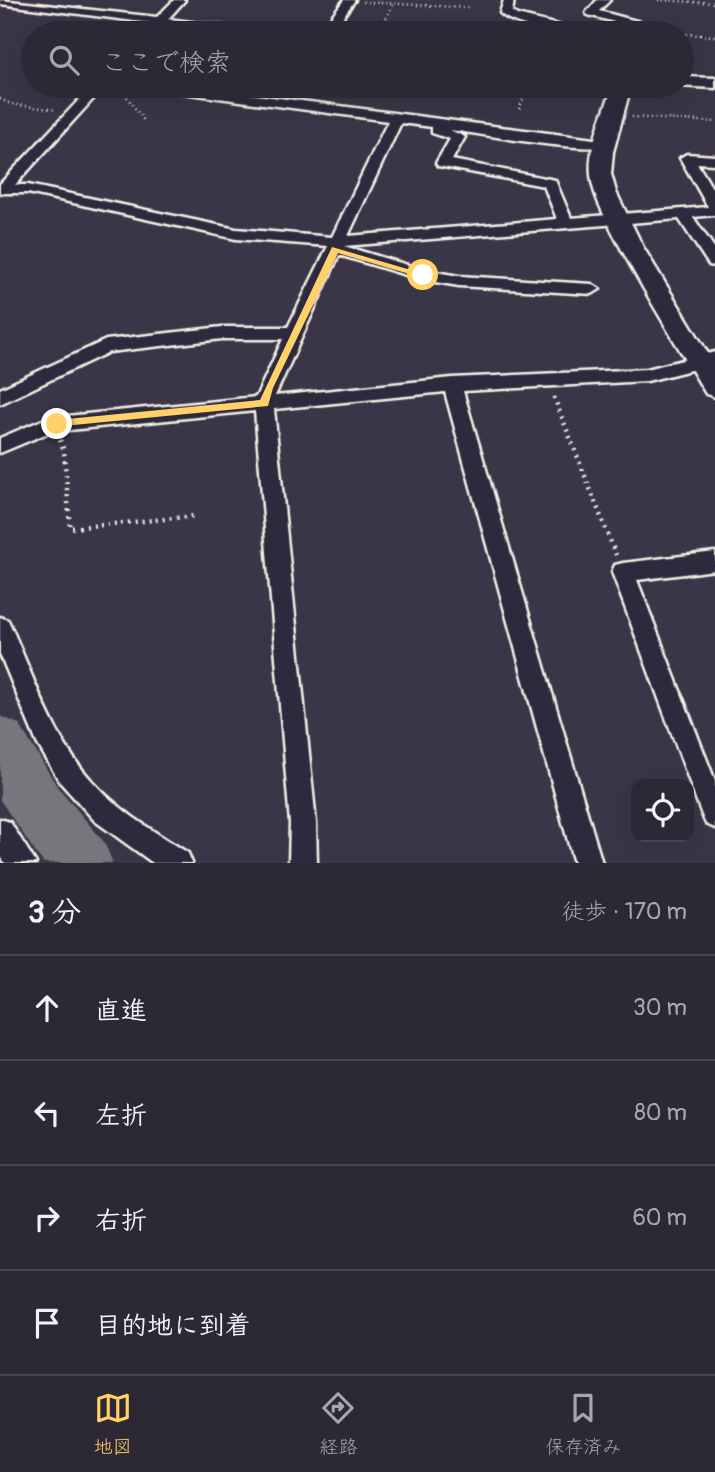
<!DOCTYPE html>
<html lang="ja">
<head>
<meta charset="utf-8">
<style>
  :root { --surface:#2c2835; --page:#34303d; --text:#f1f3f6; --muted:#a6a6ad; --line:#484450; --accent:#ffd166 }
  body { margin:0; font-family:Pangolin,"Klee One",sans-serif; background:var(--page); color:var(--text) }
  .controls { position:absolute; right:21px; bottom:21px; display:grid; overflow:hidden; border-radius:14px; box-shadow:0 7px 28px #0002 }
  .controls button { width:63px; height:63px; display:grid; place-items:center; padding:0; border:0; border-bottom:2px solid var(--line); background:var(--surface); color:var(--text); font:35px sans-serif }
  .stop { position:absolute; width:21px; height:21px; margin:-16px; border:5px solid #ffd166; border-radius:50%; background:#fff }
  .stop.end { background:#ffd166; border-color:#fff; box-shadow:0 2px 7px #0008 }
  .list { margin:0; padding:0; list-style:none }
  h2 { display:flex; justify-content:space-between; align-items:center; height:91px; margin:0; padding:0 28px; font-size:30px }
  h2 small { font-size:23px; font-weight:400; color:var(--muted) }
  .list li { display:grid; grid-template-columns:46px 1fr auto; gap:21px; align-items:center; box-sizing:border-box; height:105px; padding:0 28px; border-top:2px solid var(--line) }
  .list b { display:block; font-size:26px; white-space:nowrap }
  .list em { font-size:23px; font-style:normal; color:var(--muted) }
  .icon { flex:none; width:38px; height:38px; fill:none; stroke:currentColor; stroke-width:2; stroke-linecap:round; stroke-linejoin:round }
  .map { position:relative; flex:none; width:715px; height:863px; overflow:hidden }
  .search { position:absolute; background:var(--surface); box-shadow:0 7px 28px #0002; left:21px; right:21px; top:21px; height:77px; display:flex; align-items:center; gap:18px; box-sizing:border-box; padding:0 24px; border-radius:38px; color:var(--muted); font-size:26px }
  .sheet { height:511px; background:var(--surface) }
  nav { display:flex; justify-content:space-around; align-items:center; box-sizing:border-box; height:98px; border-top:2px solid var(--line); background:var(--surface); font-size:19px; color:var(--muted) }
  nav a { display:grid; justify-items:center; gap:4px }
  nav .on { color:var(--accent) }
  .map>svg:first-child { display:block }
</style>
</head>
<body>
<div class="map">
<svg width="715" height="863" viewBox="0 0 715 863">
  <rect width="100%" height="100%" fill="#3b3647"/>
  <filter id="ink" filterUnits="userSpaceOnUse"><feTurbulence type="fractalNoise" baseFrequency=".0143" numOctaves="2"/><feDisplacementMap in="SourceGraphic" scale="14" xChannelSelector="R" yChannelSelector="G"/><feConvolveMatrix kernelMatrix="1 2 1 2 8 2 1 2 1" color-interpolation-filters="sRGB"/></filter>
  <g filter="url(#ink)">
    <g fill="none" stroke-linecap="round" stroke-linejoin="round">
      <!-- river -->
      <path fill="#78747b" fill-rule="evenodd" d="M0 716 19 724 57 786 104 842 113 863H44L38 856 0 800Z"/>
      <!-- street casing -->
      <g stroke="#f4f1e8" stroke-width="5">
        <g id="street">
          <path d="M0 0 157 17 174 0H185L168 19 254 30 260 33H229L162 25 154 33H142L151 23 0 4Z"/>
          <path d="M344 0H355L331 33H319Z"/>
          <path d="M504 0H514L512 12 517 15 591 33C569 34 515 28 500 13Z"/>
          <path d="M597 0H610L599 11 644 23 643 33H631L634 27 588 15 586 13Z"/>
          <path d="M92 86H105L15 185H28L236 229 332 237 388 121 160 90 154 86H186L609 141 611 144C598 156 475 133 450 130L465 137 452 160 555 180 571 218 708 207 680 158 687 154 715 156V164L697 163 715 193V215L693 217 715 249V266L709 265 679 219 344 246 424 270 459 276 592 284 600 289 592 294 459 286 423 280 339 255 275 396 452 378 647 369 715 352V364L647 381 463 391 602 863H574L445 392 274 409 316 823 317 863H289L290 823 255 411 50 432 0 453V438L47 418 256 397 283 339H222L109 352 0 404V389L106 340 222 327H288L328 246 236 239 28 193H0V184ZM401 123 432 127V133L450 139 436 163 438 166 544 186 557 219 348 236Z"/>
          <path d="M715 552V570L637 580 715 781V828L706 824 702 815 612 572 615 565 623 563Z"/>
          <path d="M0 617 8 620C33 674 51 737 93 782 119 811 155 832 188 853L192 863H153L95 821 60 782 37 743 0 654Z"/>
          <path d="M0 819 10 822 36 863H5L0 855Z"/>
        </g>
      </g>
      <!-- secondary casing -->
      <g stroke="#f4f1e8" stroke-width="5">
        <g id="secondary">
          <path d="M682 77 715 78V88L676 86H682Z"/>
          <path d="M613 86H631L613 152 611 174 616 192 643 247 715 365V397L706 394C675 341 642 289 614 235 605 216 593 196 591 175 588 146 604 113 613 86Z"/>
        </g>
      </g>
      <!-- path-far1 -->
      <g stroke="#f4f1e8" stroke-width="2.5" stroke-dasharray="1 3.5" stroke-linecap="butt">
        <path d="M658 0 715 3"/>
        <path d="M363 2 470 8"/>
        <path d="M382 26 394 3"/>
        <path d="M652 32 675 33"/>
        <path d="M682 34 715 36"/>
        <path d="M119 86 145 122"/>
        <path d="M0 99 11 104 57 110"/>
        <path d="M519 109 526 93 525 86"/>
        <path d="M632 117 715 122"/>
      </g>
      <!-- path -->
      <g stroke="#f4f1e8" stroke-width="4.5" stroke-dasharray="2 5" stroke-linecap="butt">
        <path d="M554 397 616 555"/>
        <path d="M60 440 64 451 70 528 196 516"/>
      </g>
      <!-- street -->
      <use href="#street" fill="#2f2a3d" fill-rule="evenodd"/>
      <!-- secondary -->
      <use href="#secondary" fill="#2f2a3d" fill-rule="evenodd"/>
    </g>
  </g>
  <!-- route -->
  <path fill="#ffd166" d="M332 247 428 275 423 278 338 253 273 388 268 406 53 427V421L57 420 260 400Z"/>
</svg>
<div class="controls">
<button><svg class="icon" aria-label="locate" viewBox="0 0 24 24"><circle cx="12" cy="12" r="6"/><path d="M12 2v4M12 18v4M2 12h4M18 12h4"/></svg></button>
</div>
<div class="stop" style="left:423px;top:275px"></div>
<div class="stop end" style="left:57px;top:424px"></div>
<div class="search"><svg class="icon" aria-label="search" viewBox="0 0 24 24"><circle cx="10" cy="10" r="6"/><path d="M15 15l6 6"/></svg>ここで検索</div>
</div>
<section class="sheet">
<h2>3 分<small>徒歩 · 170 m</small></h2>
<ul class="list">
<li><svg class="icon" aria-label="ahead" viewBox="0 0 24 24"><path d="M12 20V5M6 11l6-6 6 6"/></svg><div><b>直進</b></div><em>30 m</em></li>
<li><svg class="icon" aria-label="left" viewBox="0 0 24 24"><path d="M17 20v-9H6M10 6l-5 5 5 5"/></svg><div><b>左折</b></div><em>80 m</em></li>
<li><svg class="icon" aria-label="right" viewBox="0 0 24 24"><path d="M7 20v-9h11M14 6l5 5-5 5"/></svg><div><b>右折</b></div><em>60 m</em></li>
<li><svg class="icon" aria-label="arrive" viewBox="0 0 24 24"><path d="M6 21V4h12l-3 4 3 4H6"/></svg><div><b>目的地に到着</b></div></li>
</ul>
</section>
<nav>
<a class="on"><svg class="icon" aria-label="map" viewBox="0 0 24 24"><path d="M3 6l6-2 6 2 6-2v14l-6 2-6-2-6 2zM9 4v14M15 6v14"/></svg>地図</a>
<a><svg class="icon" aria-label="directions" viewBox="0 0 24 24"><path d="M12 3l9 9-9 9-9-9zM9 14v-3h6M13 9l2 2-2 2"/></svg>経路</a>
<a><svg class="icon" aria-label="saved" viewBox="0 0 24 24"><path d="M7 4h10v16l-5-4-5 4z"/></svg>保存済み</a>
</nav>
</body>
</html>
